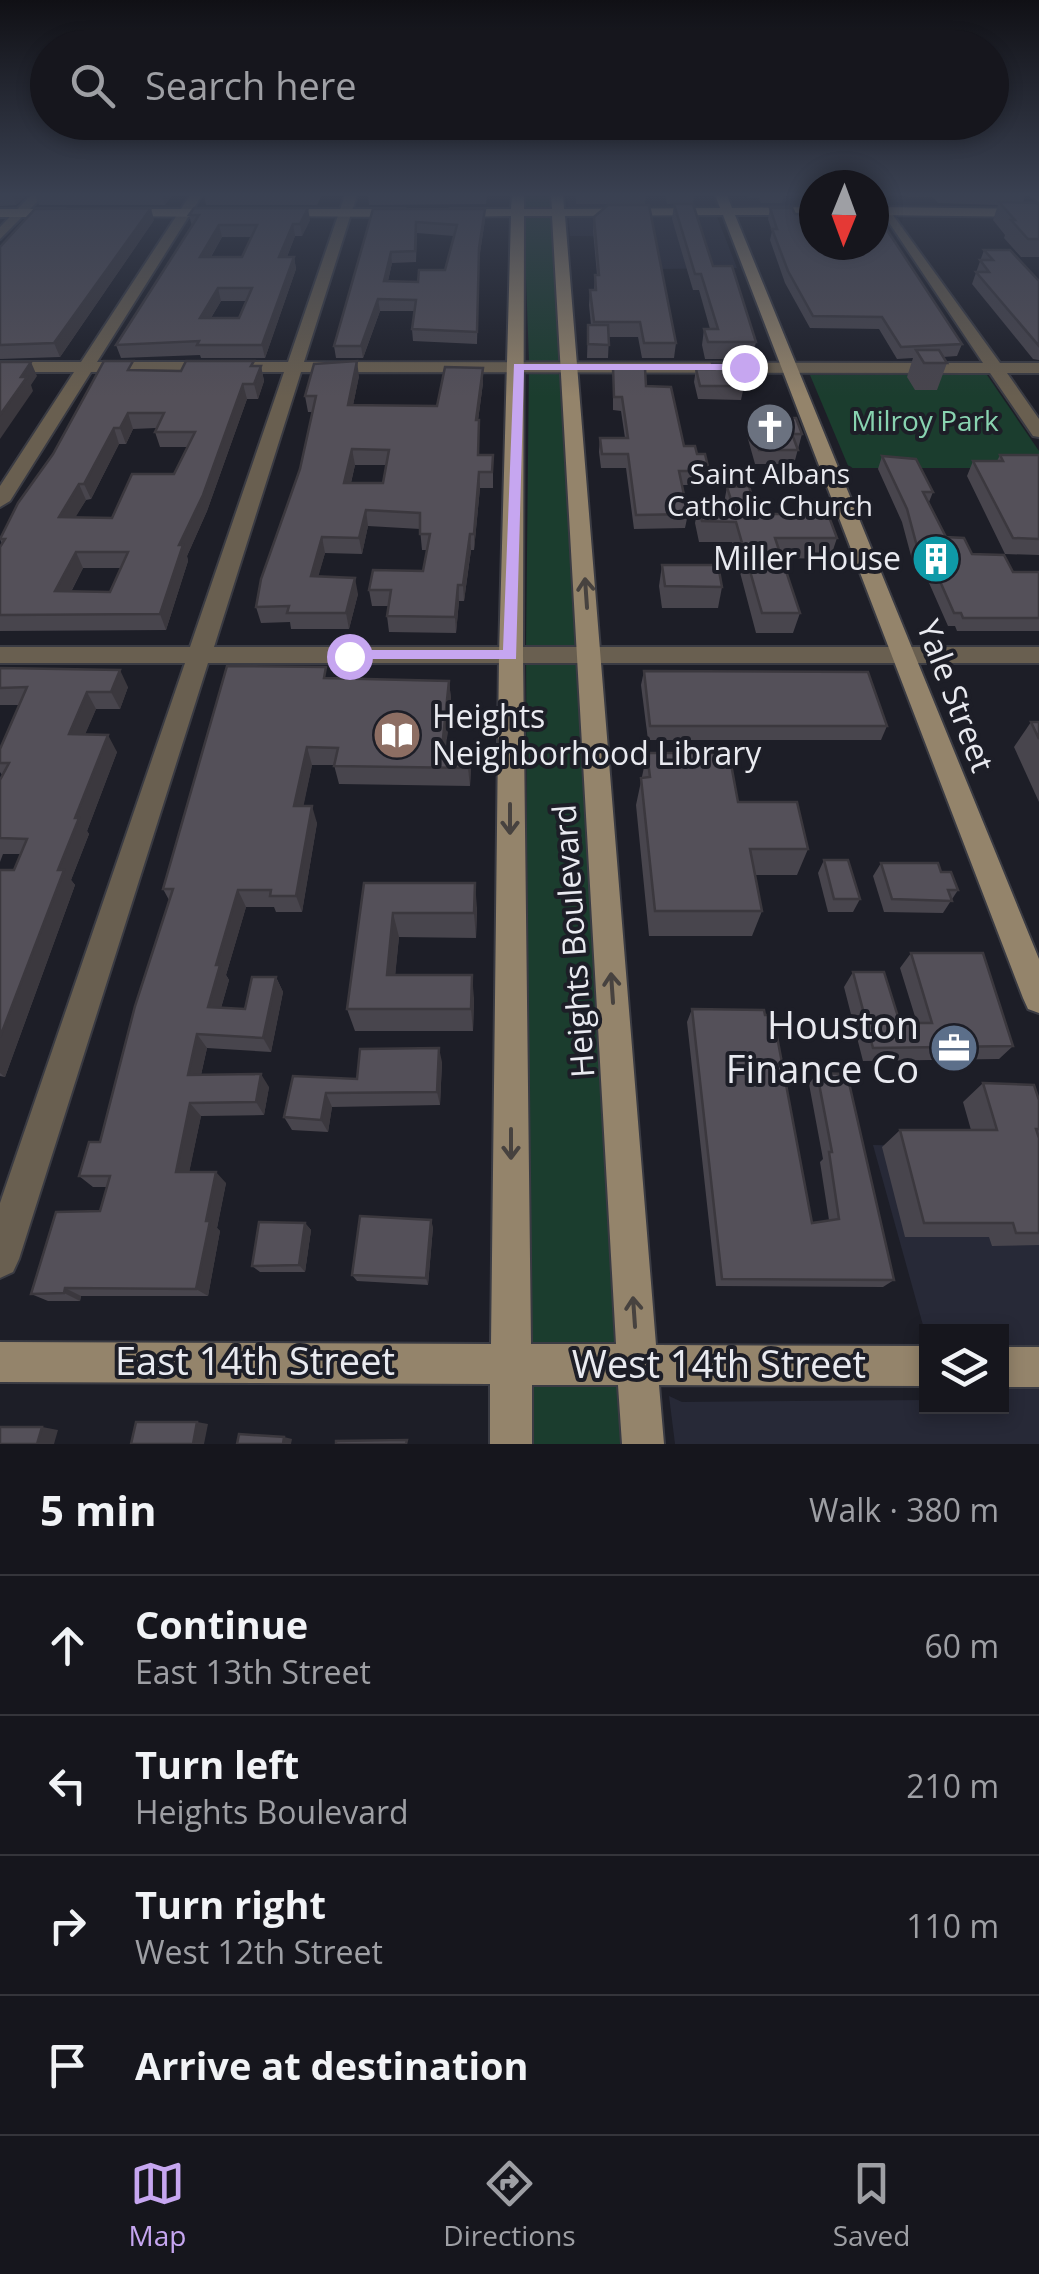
<!DOCTYPE html>
<html lang="en">
<head>
<meta charset="utf-8">
<style>
  :root { --surface:#16161d; --page:#1f1f26; --text:#f1f3f6; --muted:#9e9fa4; --line:#35353b; --accent:#c6a6f0 }
  body { margin:0; font-family:"Open Sans",sans-serif; background:var(--page); color:var(--text) }
  .controls { position:absolute; right:30px; bottom:30px; display:grid; overflow:hidden; border-radius:0px; box-shadow:0 5px 15px #0003 }
  .controls button { width:90px; height:90px; display:grid; place-items:center; padding:0; border:0; border-bottom:2px solid var(--line); background:var(--surface); color:var(--text); font:50px sans-serif }
  .compass { position:absolute; left:799px; top:170px; width:90px; height:90px; border-radius:50%; background:var(--surface); box-shadow:0 5px 15px #0003; rotate:181deg }
  .stop { position:absolute; width:30px; height:30px; margin:-22px; border:8px solid #c6a6f0; border-radius:50%; background:#fff }
  .stop.end { background:#c6a6f0; border-color:#fff; box-shadow:0 2px 10px #0008 }
  .list { margin:0; padding:0; list-style:none }
  h2 { display:flex; justify-content:space-between; align-items:center; height:130px; margin:0; padding:0 40px; font-size:42px }
  h2 small { font-size:32px; font-weight:400; color:var(--muted) }
  .list li { display:grid; grid-template-columns:65px 1fr auto; gap:30px; align-items:center; box-sizing:border-box; height:140px; padding:0 40px; border-top:2px solid var(--line) }
  .list b { display:block; font-size:38px; white-space:nowrap }
  .list p { margin:0; font-size:32px; white-space:nowrap; color:var(--muted) }
  .list em { font-size:32px; font-style:normal; color:var(--muted) }
  .icon { flex:none; width:55px; height:55px; fill:none; stroke:currentColor; stroke-width:2; stroke-linecap:round; stroke-linejoin:round }
  .map { position:relative; flex:none; width:1039px; height:1444px; overflow:hidden }
  .search { position:absolute; background:var(--surface); box-shadow:0 5px 15px #0003; left:30px; right:30px; top:30px; height:110px; display:flex; align-items:center; gap:25px; box-sizing:border-box; padding:0 35px; border-radius:55px; color:var(--muted); font-size:38px }
  .sheet { height:690px; background:var(--surface) }
  nav { display:flex; justify-content:space-around; align-items:center; box-sizing:border-box; height:140px; border-top:2px solid var(--line); background:var(--surface); font-size:28px; color:var(--muted) }
  nav a { display:grid; justify-items:center; gap:5px }
  nav .on { color:var(--accent) }
  .map>svg:first-child { display:block }
</style>
</head>
<body>
<div class="map">
<svg width="1039" height="1444" viewBox="0 0 1039 1444">
  <rect width="100%" height="100%" fill="#1d1e27"/>
  <!-- built -->
  <g fill="#272937">
    <path d="M567 195H796L802 208 714 209 737 268 658 269 648 237 570 236Z"/>
    <path d="M873 1145 1039 1148V1444H675L669 1396 682 1402 926 1400V1406H1002V1332H926V1336Z"/>
  </g>
  <!-- green -->
  <g fill="#1b3d2e">
    <path d="M523 195H550L627 1444H530L526 648 529 361Z"/>
    <path d="M810 375H987L1039 451V468H849Z"/>
  </g>
  <g fill="none" stroke-linecap="round" stroke-linejoin="round">
    <!-- street casing -->
    <g stroke="#3a3b43" stroke-width="4">
      <g id="street">
        <path d="M31 195H44L0 239V227Z"/>
        <path d="M190 195H202L97 362H288L345 195H357L304 362 983 363 884 215 890 211 1000 363H1039V373H1007L1039 419V437L1033 436 990 373 301 372 214 647H1039V663H208L19 1259 13 1272 0 1278V1203L185 663H0V647H190L284 372H91L10 501 0 507V486L74 372H0V362H81Z"/>
        <path d="M1030 195H1039V202Z"/>
      </g>
    </g>
    <!-- secondary casing -->
    <g stroke="#3a3b43" stroke-width="4">
      <g id="secondary">
        <path d="M512 195H524V209H552L551 195H563L564 209 720 208 715 195H727L732 208 814 207V215H735L1039 959V1013L1028 1009 1023 998 723 215 565 216 656 1345 926 1346V1386L659 1385 664 1444H622L618 1385H532V1444H490V1384L0 1382V1342L491 1344 499 656 511 216 450 217 444 213 450 209H511ZM524 216H552L616 1344H531L523 656Z"/>
        <path d="M874 207 1039 209V217L874 215Z"/>
        <path d="M0 209H65L71 213 65 217H0Z"/>
        <path d="M120 209H225L231 213 225 217 116 216V210Z"/>
        <path d="M275 209H405L411 213 405 217 271 216V210Z"/>
        <rect x="1002" y="1347" width="37" height="40"/>
      </g>
    </g>
    <!-- street -->
    <use href="#street" fill="#695f50" fill-rule="evenodd"/>
    <!-- secondary -->
    <use href="#secondary" fill="#94846b" fill-rule="evenodd"/>
  </g>
  <!-- wall -->
  <g fill="#48454d" fill-rule="evenodd">
    <path d="M0 195H27L16 205 0 206Z"/>
    <path d="M35 195H172L165 205H39Z"/>
    <path d="M204 195H322L317 205H206Z"/>
    <path d="M368 195H487L486 204 369 205Z"/>
    <path d="M576 195H646L645 204H576Z"/>
    <path d="M665 195H694L693 203 667 204Z"/>
    <path d="M747 195H784L782 203H761L759 198H748Z"/>
    <path d="M904 195H1025L1023 203 1039 205V257H1021L1004 238 1005 235 993 220 998 205 938 203 933 197H906Z"/>
    <path d="M674 204 713 266 756 342 752 359H705L702 345 704 329H710L699 290H693L672 219Z"/>
    <path d="M770 208 795 214 831 248 859 249 857 245H874L962 344 957 356 943 357 947 363 937 390H915L907 377 913 358 897 359 879 329 810 328 785 283 770 240 772 231 768 219Z"/>
    <path d="M373 209 485 220 479 259 477 344 413 341 412 329 415 311H380L363 358H336L334 346ZM417 233 454 236 445 270 418 282 388 281 392 263 416 262Z"/>
    <path d="M189 215 310 220 302 236H295L287 257H294L296 269 265 358H201L200 355 121 358 116 345 192 226ZM222 237H252L242 257H211ZM221 301H246L239 318H211Z"/>
    <path d="M594 217 676 343 674 358H642L638 337H609L608 358H587L588 325H591L589 305 590 290H594L595 275H597L593 231Z"/>
    <path d="M154 220 60 357 0 359V247Z"/>
    <path d="M984 250 1039 281V360L1033 359 972 284Z"/>
    <path d="M712 363 744 386 741 400 698 399 694 382 696 369H711Z"/>
    <path d="M261 366 264 381 258 399H247L207 511 187 556 188 561 166 630 0 631V547L2 544 0 539 136 370 181 371ZM156 428 155 432 160 447H187L174 474 112 518 75 517 86 500 91 499 119 444H126L133 429ZM83 568H121L110 592H71Z"/>
    <path d="M613 367 646 386 684 446 697 454 709 471 706 485H682L688 514 685 528 634 529 626 468H601L599 452 600 438H625L621 411 613 410Z"/>
    <path d="M483 368V383L478 420 479 455H493V488H480L474 550H471L464 601H459L456 633 389 632 387 616 389 606H372L369 590 423 571 427 550H422L420 529 368 526 362 554 325 553 318 576 358 594 349 629H291L290 622 261 623 256 607 300 469 313 412H308L305 396 359 376 353 405 437 406ZM355 465H386L383 483H351Z"/>
    <path d="M749 418 802 434 794 464H755L746 432Z"/>
    <path d="M1000 455H1039V555L1005 554 967 476 973 461H997Z"/>
    <path d="M882 456 933 492 929 502 946 537 972 554 1013 572H1039V631H957L955 626H948L922 567H914L902 522 878 469Z"/>
    <path d="M727 487 757 514 837 538 830 559 782 558 800 613 793 633H756L732 542H699L695 523 699 503H724Z"/>
    <path d="M662 565 722 587 718 608H662L659 586Z"/>
    <path d="M0 668 128 687 120 709H96L85 734 117 752 87 831 89 834 71 880 75 885 5 1077 0 1076V870H14L20 854H3L0 862V780L2 775 0 772V749L19 705H0Z"/>
    <path d="M644 671 887 726 881 740H648L641 685Z"/>
    <path d="M329 679 449 681 451 699 446 748 471 766 470 786 339 784 334 765H312L303 806 317 823 302 912H276L274 907H246L226 975 229 980 221 1008 245 1009 276 977 283 992 271 1052 207 1048 201 1075 269 1087 264 1115 201 1116 189 1172 226 1183 217 1228 220 1231 208 1296H81L80 1301H48L31 1294 100 1211 107 1187H93L79 1176 100 1142 169 900 163 889Z"/>
    <path d="M1031 722H1039V802L1014 747Z"/>
    <path d="M647 753 738 802 808 849 797 875H755L762 911 752 936H649L636 805Z"/>
    <path d="M824 860 860 899 853 912H828L818 873Z"/>
    <path d="M881 863 941 872 958 890 943 913 884 912 873 876Z"/>
    <path d="M364 883 477 908 476 938 399 937 395 975 474 998 473 1031H355L347 1009Z"/>
    <path d="M911 953 1013 1046 999 1059 863 1061 844 987 853 972 900 1023H917L900 968Z"/>
    <path d="M692 1009 812 1223 829 1220 820 1162 823 1159 809 1084 817 1073 894 1280 883 1287 716 1286 687 1022Z"/>
    <path d="M442 1062 440 1105 332 1107 328 1132 292 1130 284 1117 293 1076 357 1079Z"/>
    <path d="M983 1083 1039 1100V1245L992 1246 989 1237H905L882 1147 900 1130H971L963 1102Z"/>
    <path d="M305 1223 311 1230 305 1272H260L252 1266Z"/>
    <path d="M433 1227 428 1285 357 1281 352 1275Z"/>
  </g>
  <!-- shaded-wall -->
  <g fill="#3b383e">
    <path d="M12 195H27L16 205Z"/>
    <path d="M162 195H172L165 205Z"/>
    <path d="M151 208 154 220 60 357 54 343Z"/>
    <path d="M308 208 310 220 302 236 300 224Z"/>
    <path d="M485 209V220L479 259 477 344 479 248Z"/>
    <path d="M293 224 295 236 282 269 279 257Z"/>
    <path d="M219 225 222 237 203 270 200 257Z"/>
    <path d="M391 252 392 263 385 293 384 281Z"/>
    <path d="M294 257 296 269 265 358 262 345Z"/>
    <path d="M218 288 221 301 203 331 200 318Z"/>
    <path d="M378 299 380 311 363 358 361 346Z"/>
    <path d="M357 361 359 376 350 420 348 405Z"/>
    <path d="M31 362 37 376 31 385 33 391 0 439V415L21 377Z"/>
    <path d="M261 366 264 381 258 399 254 384Z"/>
    <path d="M483 368V383L476 436V420Z"/>
    <path d="M243 384 247 399 207 511 187 556 188 561 166 630 160 614 179 545Z"/>
    <path d="M128 413 133 429 126 444 120 428Z"/>
    <path d="M114 428 119 444 91 499 84 484Z"/>
    <path d="M352 449 355 465 347 499 344 483Z"/>
    <path d="M479 472 480 488 474 550V534Z"/>
    <path d="M79 484 86 500 66 533 59 517Z"/>
    <path d="M366 510 368 526 362 554 359 538Z"/>
    <path d="M470 534 471 550 464 601 463 585Z"/>
    <path d="M322 537 325 553 314 592 311 576Z"/>
    <path d="M76 552 83 568 63 607 55 591Z"/>
    <path d="M355 578 358 594 349 629 346 613Z"/>
    <path d="M458 585 459 601 456 633 455 617Z"/>
    <path d="M120 670 128 687 120 709 111 692Z"/>
    <path d="M449 681 451 699 444 765 442 748Z"/>
    <path d="M87 692 96 709 78 751 69 734Z"/>
    <path d="M108 735 117 752 87 831 89 834 71 880 75 885 5 1077 0 1073V1037L75 818Z"/>
    <path d="M307 747 312 765 300 823 294 806Z"/>
    <path d="M470 748 471 766 470 786 468 768Z"/>
    <path d="M312 806 317 823 302 912 296 896Z"/>
    <path d="M475 883 477 908 476 938 474 913Z"/>
    <path d="M238 890 246 907 226 975 229 980 217 1022 208 1007 216 965Z"/>
    <path d="M393 913 399 937 393 998 387 975Z"/>
    <path d="M472 975 474 998 473 1031 471 1009Z"/>
    <path d="M276 977 283 992 271 1052 263 1038Z"/>
    <path d="M197 1034 207 1048 198 1088 188 1075Z"/>
    <path d="M439 1048 442 1062 440 1105 437 1092Z"/>
    <path d="M261 1074 269 1087 264 1115 256 1102Z"/>
    <path d="M326 1093 332 1107 328 1132 321 1120Z"/>
    <path d="M190 1103 201 1116 187 1183 176 1172Z"/>
    <path d="M216 1172 226 1183 217 1228 220 1231 208 1296 196 1289 206 1221Z"/>
    <path d="M431 1220 433 1227 428 1285 426 1278Z"/>
    <path d="M305 1223 311 1230 305 1272 299 1265Z"/>
    <path d="M65 1288 81 1296 80 1301 64 1293Z"/>
    <path d="M197 1422 208 1424 204 1444H193Z"/>
    <path d="M42 1427 58 1430 54 1444H37Z"/>
    <path d="M284 1437 292 1439 291 1444H283Z"/>
  </g>
  <!-- building -->
  <g fill="#545059" stroke="#3b383e" stroke-width="2.5" fill-rule="evenodd">
    <path d="M999 202 1037 203 1039 205V239H1028L1011 220H1015Z"/>
    <path d="M674 204H693L713 266H732L756 342H708L704 329H718L701 274H695Z"/>
    <path d="M608 205H649L676 343H644L640 322H594L590 290H596L595 275H599L594 217Z"/>
    <path d="M151 208 54 343 0 345V247L35 209Z"/>
    <path d="M194 208H308L300 224H293L279 257H294L262 345H197L199 341 116 345 199 215H189ZM219 225H257L242 257H200ZM218 288H252L239 318H200Z"/>
    <path d="M770 208H792L795 214H814V245H829L831 248 867 249 865 245H874V224H883L962 344 901 347 882 317 813 316 788 271 772 229H777Z"/>
    <path d="M373 209H485L479 248 477 332 412 329 416 300 378 299 361 346H334ZM416 222 457 225 445 270H419L418 282 384 281 391 252 415 251Z"/>
    <path d="M984 250H1010L1039 281V346L976 272H989L980 260H993Z"/>
    <path d="M588 325H608L609 345 588 344Z"/>
    <path d="M916 350H939L947 363H924Z"/>
    <path d="M104 361H133L128 370 181 371 186 361H254L251 366H261L254 384H243L203 495 179 545H183L160 614 0 615V547L5 539H0L18 503 53 454ZM128 413H164L155 432H195L174 474H132L112 518 59 517 79 484H84L114 428H120ZM76 552H128L110 592 55 591Z"/>
    <path d="M357 361 348 405 437 406 445 367 483 368 476 420H479L478 455H493L492 472H479L474 534H470L463 585H458L455 617 387 616 391 590H369L373 570 423 571 430 534H420V513L366 510 359 538 322 537 311 576 355 578 346 613H287L289 606 256 607 261 579 300 469 316 396H305L314 364ZM352 449 389 450 383 483H344Z"/>
    <path d="M0 362H31L21 377H27L0 415Z"/>
    <path d="M712 363H737L744 386H700L696 369H714Z"/>
    <path d="M613 367 645 368 646 386 671 387 684 446H695L697 454H705L709 471H679L688 514 636 515 628 454H602L600 438H628L622 397H614Z"/>
    <path d="M749 418H796L802 434H792L798 450H759Z"/>
    <path d="M1000 455H1039V539L1013 538 973 461H1003Z"/>
    <path d="M882 456 916 459 933 492H923L946 537 964 538 972 554 1004 555 1013 572H1039V618H963L961 613H954L928 554H919L907 509Z"/>
    <path d="M749 486 757 514H828L837 538H775L800 613H762L736 522 702 521 699 503H732L727 487Z"/>
    <path d="M662 565H718L722 587 665 586Z"/>
    <path d="M227 666 326 667 324 678 449 681 442 748H470L468 768 334 766 338 748 307 747 294 806H312L296 896H270L271 890H238L216 965H220L208 1007 245 1009 252 977H276L263 1038 197 1034 188 1075 261 1074 256 1102 190 1103 176 1172H216L206 1221H210L196 1289 65 1288 64 1293 31 1294 56 1212 100 1211 110 1176H79L89 1142H100L135 1006 173 889H163Z"/>
    <path d="M0 668 120 670 111 692H87L69 734 108 735 75 818H79L58 870H64L0 1037V870H14L27 839 0 838V780L9 763H0V749L27 687 0 688Z"/>
    <path d="M644 671 868 672 887 726H650Z"/>
    <path d="M1031 722H1039V739Z"/>
    <path d="M647 753H729L738 802H797L808 849H750L762 911H655L641 778 650 777Z"/>
    <path d="M824 860H848L860 899H834Z"/>
    <path d="M881 863H938L941 872H951L958 890H948L952 901 892 899Z"/>
    <path d="M364 883H475L474 913H393L387 975H472L471 1009H347Z"/>
    <path d="M911 953H983L1013 1046 873 1048 853 972H884L900 1023H932Z"/>
    <path d="M692 1009 764 1010 765 1015H773L812 1223 839 1219 829 1152H832L817 1073 847 1074 894 1280 722 1279Z"/>
    <path d="M439 1048 437 1092 326 1093 321 1120 284 1117 293 1076 357 1079 360 1049Z"/>
    <path d="M983 1083 1034 1085 1039 1100V1129H1036L1039 1138V1233H1016L1013 1223H924L900 1130H997Z"/>
    <path d="M360 1216 431 1220 426 1278 352 1275Z"/>
    <path d="M259 1222 305 1223 299 1265 252 1266Z"/>
    <path d="M136 1422H197L193 1444H131Z"/>
    <path d="M0 1427H42L37 1444H0Z"/>
    <path d="M239 1434 284 1437 283 1444H237Z"/>
    <path d="M407 1440 406 1444H336V1441Z"/>
  </g>
  <!-- one-way arrows -->
  <defs><path id="oneway-shaft" d="M-6 0H5M1.5-3L5.5 0L1.5 3" fill="none" stroke-width="1.6" stroke-linecap="round" stroke-linejoin="round" transform="scale(2.5)"/></defs>
  <g stroke="#47423f">
    <use href="#oneway-shaft" transform="translate(586 593) rotate(-94)"/>
    <use href="#oneway-shaft" transform="translate(510 819) rotate(90)"/>
    <use href="#oneway-shaft" transform="translate(612 988) rotate(-94)"/>
    <use href="#oneway-shaft" transform="translate(511 1144) rotate(90)"/>
    <use href="#oneway-shaft" transform="translate(634 1312) rotate(-94)"/>
  </g>
  <!-- sky -->
  <linearGradient id="sky" x2="0" y2="1"><stop stop-color="#101015"/><stop offset="0.49" stop-color="#3a4152"/><stop offset="1" stop-color="#3a4152" stop-opacity="0"/></linearGradient>
  <rect width="1039" height="397" fill="url(#sky)"/>
  <!-- route -->
  <path fill="#c6a6f0" d="M514 364H744L749 367 744 370H524L516 659H344L341 656 349 650H503Z"/>
  <!-- icons -->
  <defs>
    <g id="church-disc" transform="scale(2.5)"><circle r="9.5" fill="#6b7280" stroke="#1d1e27"/><path d="M-1.2-6h2.4v3.5h3.3v2.4h-3.3V6h-2.4V-.1h-3.3v-2.4h3.3Z" fill="#fff"/></g>
    <g id="building-disc" transform="scale(2.5)"><circle r="9.5" fill="#0f9aa8" stroke="#1d1e27"/><path d="M-4-6H4V6H1V3H-1V6H-4ZM-2.5-4.3h1.7v1.8h-1.7ZM.8-4.3h1.7v1.8H.8ZM-2.5-1h1.7V.8h-1.7ZM.8-1h1.7V.8H.8Z" fill="#fff"/></g>
    <g id="library-disc" transform="scale(2.5)"><circle r="9.5" fill="#8d6e63" stroke="#1d1e27"/><path d="M-6-4Q-3-5.5-.7-3.5V5Q-3 3-6 4ZM6-4Q3-5.5 .7-3.5V5Q3 3 6 4Z" fill="#fff"/></g>
    <g id="office-disc" transform="scale(2.5)"><circle r="9.5" fill="#5c6f8a" stroke="#1d1e27"/><path d="M-6-3h4V-5.5h4V-3h4V5H-6ZM-1-4.5V-3h2v-1.5ZM-6 0V1H6V0Z" fill="#fff"/></g>
  </defs>
  <g fill-rule="evenodd">
    <use href="#church-disc" x="770" y="427"/>
    <use href="#building-disc" x="936" y="559"/>
    <use href="#library-disc" x="397" y="735"/>
    <use href="#office-disc" x="954" y="1048"/>
  </g>
  <g text-anchor="middle" stroke-width="8" stroke-linejoin="round" paint-order="stroke">
    <!-- far-park labels -->
    <g font-size="28" fill="#88d3b0" stroke="#1d1e27">
      <text x="925" y="431">Milroy Park</text>
    </g>
    <!-- far-poi labels -->
    <g font-size="28" fill="#e9eaf0" stroke="#1d1e27">
      <text x="770" y="484">Saint Albans<tspan x="770" dy="32">Catholic Church</tspan></text>
    </g>
    <!-- poi labels -->
    <g font-size="32" fill="#e9eaf0" stroke="#1d1e27" text-anchor="end">
      <text x="901" y="570">Miller House</text>
      <text x="432" y="728" text-anchor="start">Heights<tspan x="432" dy="37">Neighborhood Library</tspan></text>
    </g>
    <!-- street labels -->
    <g font-size="32" fill="#e9eaf0" stroke="#1d1e27">
      <text transform="translate(955 696) rotate(69)" y="11">Yale Street</text>
      <text transform="translate(574 941) rotate(-94)" y="11">Heights Boulevard</text>
    </g>
    <!-- near-poi labels -->
    <g font-size="38" fill="#e9eaf0" stroke="#1d1e27" text-anchor="end">
      <text x="919" y="1039">Houston<tspan x="919" dy="44">Finance Co</tspan></text>
    </g>
    <!-- near-street labels -->
    <g font-size="38" fill="#e9eaf0" stroke="#1d1e27">
      <text x="255" y="1375">East 14th Street</text>
      <text x="719" y="1378">West 14th Street</text>
    </g>
  </g>
</svg>
<div class="controls">
<button><svg class="icon" aria-label="layers" viewBox="0 0 24 24"><path d="M12 4l9 5-9 5-9-5zM3 14l9 5 9-5"/></svg></button>
</div>
<svg class="compass" viewBox="-18 -18 36 36"><path d="M0-13l5 13h-10z" fill="#e53935"/><path d="M0 13l5-13h-10z" fill="#9e9fa4"/></svg>
<div class="stop" style="left:349px;top:656px"></div>
<div class="stop end" style="left:744px;top:367px"></div>
<div class="search"><svg class="icon" aria-label="search" viewBox="0 0 24 24"><circle cx="10" cy="10" r="6"/><path d="M15 15l6 6"/></svg>Search here</div>
</div>
<section class="sheet">
<h2>5 min<small>Walk · 380 m</small></h2>
<ul class="list">
<li><svg class="icon" aria-label="ahead" viewBox="0 0 24 24"><path d="M12 20V5M6 11l6-6 6 6"/></svg><div><b>Continue</b><p>East 13th Street</p></div><em>60 m</em></li>
<li><svg class="icon" aria-label="left" viewBox="0 0 24 24"><path d="M17 20v-9H6M10 6l-5 5 5 5"/></svg><div><b>Turn left</b><p>Heights Boulevard</p></div><em>210 m</em></li>
<li><svg class="icon" aria-label="right" viewBox="0 0 24 24"><path d="M7 20v-9h11M14 6l5 5-5 5"/></svg><div><b>Turn right</b><p>West 12th Street</p></div><em>110 m</em></li>
<li><svg class="icon" aria-label="arrive" viewBox="0 0 24 24"><path d="M6 21V4h12l-3 4 3 4H6"/></svg><div><b>Arrive at destination</b></div></li>
</ul>
</section>
<nav>
<a class="on"><svg class="icon" aria-label="map" viewBox="0 0 24 24"><path d="M3 6l6-2 6 2 6-2v14l-6 2-6-2-6 2zM9 4v14M15 6v14"/></svg>Map</a>
<a><svg class="icon" aria-label="directions" viewBox="0 0 24 24"><path d="M12 3l9 9-9 9-9-9zM9 14v-3h6M13 9l2 2-2 2"/></svg>Directions</a>
<a><svg class="icon" aria-label="saved" viewBox="0 0 24 24"><path d="M7 4h10v16l-5-4-5 4z"/></svg>Saved</a>
</nav>
</body>
</html>
